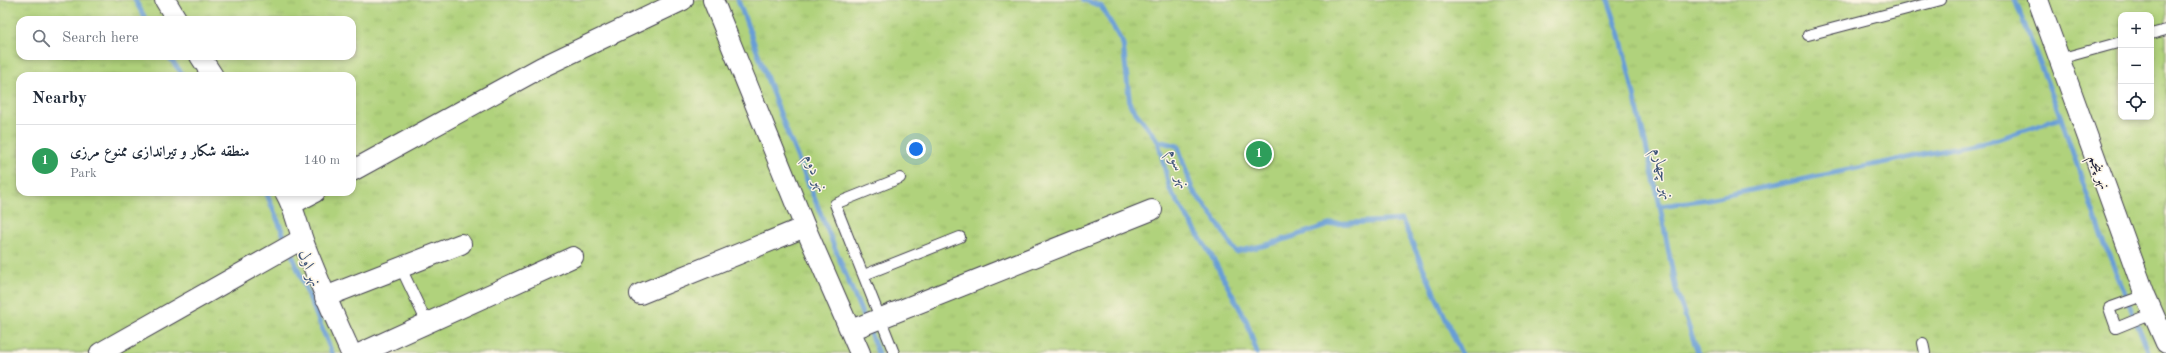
<!DOCTYPE html>
<html lang="en">
<head>
<meta charset="utf-8">
<style>
  :root { --surface:#fff; --page:#f2f2f3; --text:#1f2937; --muted:#747a83; --line:#e0e1e3; --accent:#c8321e }
  body { margin:0; font-family:"Old Standard TT",Amiri,serif; background:var(--page); color:var(--text) }
  .controls { position:absolute; right:12px; top:12px; display:grid; overflow:hidden; border-radius:8px; box-shadow:0 2px 6px #0003 }
  .controls button { width:36px; height:36px; display:grid; place-items:center; padding:0; border:0; border-bottom:1px solid var(--line); background:var(--surface); color:var(--text); font:20px sans-serif }
  .you { position:absolute; left:916px; top:149px; width:14px; height:14px; margin:-10px; border:3px solid #fff; border-radius:50%; background:#1a73e8; box-shadow:0 0 0 6px #1a73e833 }
  .badge { display:grid; place-items:center; width:26px; height:26px; border-radius:50%; background:var(--accent); color:#fff; font-size:13px; font-weight:700 }
  .pin { position:absolute; translate:-50% -50%; border:2px solid #fff; box-shadow:0 1px 4px #0006 }
  .list { margin:0; padding:0; list-style:none }
  h2 { display:flex; justify-content:space-between; align-items:center; height:52px; margin:0; padding:0 16px; font-size:17px }
  h2 small { font-size:13px; font-weight:400; color:var(--muted) }
  .list li { display:grid; grid-template-columns:26px 1fr auto; gap:12px; align-items:center; box-sizing:border-box; height:72px; padding:0 16px; border-top:1px solid var(--line) }
  .list b { display:block; font-size:15px; white-space:nowrap }
  .list p { margin:0; font-size:13px; white-space:nowrap; color:var(--muted) }
  .list em { font-size:13px; font-style:normal; color:var(--muted) }
  .icon { flex:none; width:22px; height:22px; fill:none; stroke:currentColor; stroke-width:2; stroke-linecap:round; stroke-linejoin:round }
  .map { position:relative; flex:none; width:2166px; height:353px; overflow:hidden }
  .search { position:absolute; background:var(--surface); box-shadow:0 2px 6px #0003; left:16px; top:16px; width:340px; height:44px; display:flex; align-items:center; gap:10px; box-sizing:border-box; padding:0 14px; border-radius:12px; color:var(--muted); font-size:15px }
  .panel { position:absolute; background:var(--surface); box-shadow:0 2px 6px #0003; left:16px; top:72px; width:340px; height:124px; border-radius:12px }
  .map>svg:first-child { display:block }
</style>
</head>
<body>
<div class="map">
<svg width="2166" height="353" viewBox="0 0 2166 353">
  <defs>
    <pattern id="grass-tufts" width="24" height="20" patternUnits="userSpaceOnUse"><rect width="24" height="20" fill="#b0d27b"/><path d="M3 7l-1-3M5 7V3M7 7l1-3M15 17l-1-3M17 17v-4M19 17l1-3" fill="none" stroke="#97b46b"/></pattern>
  </defs>
  <rect width="100%" height="100%" fill="#fcf5e5"/>
  <filter id="ink" filterUnits="userSpaceOnUse"><feTurbulence type="fractalNoise" baseFrequency=".025" numOctaves="2"/><feDisplacementMap in="SourceGraphic" scale="8" xChannelSelector="R" yChannelSelector="G"/><feConvolveMatrix kernelMatrix="1 2 1 2 8 2 1 2 1" color-interpolation-filters="sRGB"/></filter>
  <filter id="wash" filterUnits="userSpaceOnUse"><feTurbulence type="fractalNoise" baseFrequency=".012" numOctaves="4" result="noise"/><feDisplacementMap in="SourceGraphic" scale="16" xChannelSelector="R" yChannelSelector="G"/><feGaussianBlur stdDeviation="0.9" result="paint"/><feColorMatrix in="noise" values="0 0 0 0 0 0 0 0 0 0 0 0 0 0 0 0 0 1.4 0 .05"/><feComposite in="paint" operator="in"/></filter>
  <g filter="url(#wash)">
    <rect width="100%" height="100%" fill="#ebe0bd"/>
    <!-- grass -->
    <path fill="url(#grass-tufts)" stroke="#697a5b" fill-rule="evenodd" d="M0 0H2166V353H0ZM2121 15H2151V117H2121ZM20 20H352V56H20ZM20 76H352V192H20Z"/>
    <g fill="none" stroke-linecap="round" stroke-linejoin="round">
      <!-- stream -->
      <g stroke="#679ed5" stroke-width="5">
        <path d="M135 0 146 20"/>
        <path d="M738 0 787 132 865 321"/>
        <path d="M1084 0 1101 6 1123 44 1130 105 1158 141 1170 190 1211 255 1247 322 1257 353"/>
        <path d="M1608 0 1620 35 1660 206 1676 290 1698 353"/>
        <path d="M2015 0 2061 118 2101 235 2149 353"/>
        <path d="M168 56 184 76"/>
        <path d="M1158 141 1178 146 1192 189 1214 218 1236 252 1270 244 1332 224 1402 220 1461 353"/>
        <path d="M266 192 287 243"/>
        <path d="M1660 206 1708 199 1998 139 2061 118"/>
        <path d="M290 250 332 353"/>
        <path d="M868 328 878 353"/>
      </g>
    </g>
  </g>
  <g filter="url(#ink)">
    <g fill="none" stroke-linecap="round" stroke-linejoin="round">
      <!-- service casing -->
      <g stroke="#403e4e" stroke-width="12">
        <g id="service">
          <path d="M2151 34 2166 30"/>
          <path d="M1808 35 1941 0"/>
          <path d="M2059 59 2121 42"/>
          <path d="M401 268 427 323"/>
          <path d="M864 275 960 237"/>
          <path d="M2145 295 2109 308 2116 328 2153 313"/>
          <path d="M1923 343 1925 353"/>
          <path d="M894 353 835 204 900 178"/>
        </g>
      </g>
      <!-- minor casing -->
      <g stroke="#403e4e" stroke-width="22">
        <g id="minor">
          <path d="M165 0 177 20"/>
          <path d="M713 0 805 227 860 353"/>
          <path d="M2038 0 2145 295 2166 343"/>
          <path d="M200 56 213 76"/>
          <path d="M352 171 542 67 683 0"/>
          <path d="M285 192C295 209 298 228 305 246 319 282 335 318 351 353"/>
          <path d="M292 204 315 192"/>
          <path d="M640 294 805 227"/>
          <path d="M325 297 461 244"/>
          <path d="M851 330 1152 210"/>
          <path d="M100 353 302 239"/>
          <path d="M361 353 573 257"/>
        </g>
      </g>
      <!-- service -->
      <use href="#service" stroke="#fff" stroke-width="10"/>
      <!-- minor -->
      <use href="#minor" stroke="#fff" stroke-width="20"/>
    </g>
  </g>
  <g text-anchor="middle" stroke-width="3" stroke-linejoin="round" paint-order="stroke">
    <!-- street labels -->
    <g font-size="15" fill="#22223b" stroke="#fcf5e5">
      <text transform="translate(2100 172) rotate(70)" y="5">نهر پنجم</text>
    </g>
    <!-- water labels -->
    <g font-size="16" font-style="italic" fill="#3e5479" stroke="#fcf5e5">
      <text transform="translate(1180 169) rotate(72)" y="6">نهر سوم</text>
      <text transform="translate(817 173) rotate(68)" y="6">نهر دوم</text>
      <text transform="translate(1664 174) rotate(77)" y="6">نهر چهارم</text>
      <text transform="translate(311 268) rotate(68)" y="6">نهر اول</text>
    </g>
  </g>
</svg>
<div class="controls">
<button>+</button>
<button>−</button>
<button><svg class="icon" aria-label="locate" viewBox="0 0 24 24"><circle cx="12" cy="12" r="6"/><path d="M12 2v4M12 18v4M2 12h4M18 12h4"/></svg></button>
</div>
<div class="you"></div>
<div class="pin badge" style="left:1259px;top:154px;background:#2e9e5b">1</div>
<div class="search"><svg class="icon" aria-label="search" viewBox="0 0 24 24"><circle cx="10" cy="10" r="6"/><path d="M15 15l6 6"/></svg>Search here</div>
<section class="panel">
<h2>Nearby<small></small></h2>
<ul class="list">
<li><span class="badge" style="background:#2e9e5b">1</span><div><b>منطقه شکار و تیراندازی ممنوع مرزی</b><p>Park</p></div><em>140 m</em></li>
</ul>
</section>
</div>
</body>
</html>
